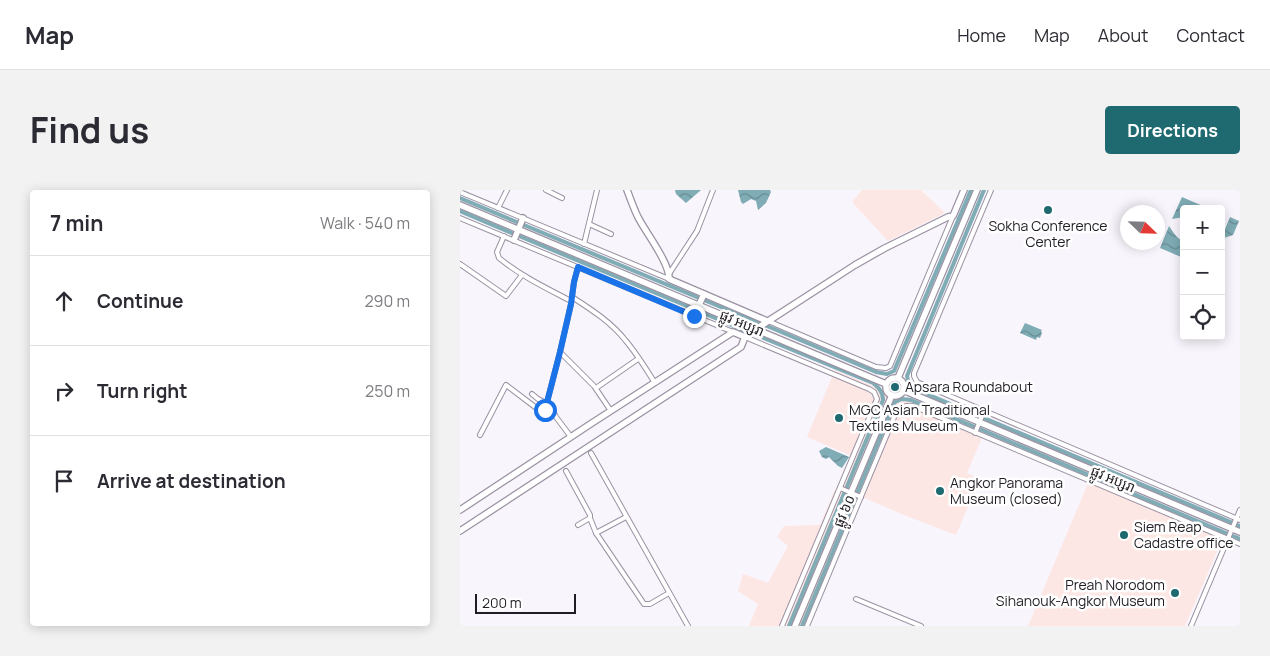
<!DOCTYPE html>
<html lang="en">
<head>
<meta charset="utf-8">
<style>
  :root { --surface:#fff; --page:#f2f2f3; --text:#2b2b33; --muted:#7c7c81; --line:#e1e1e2; --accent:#1e6a70 }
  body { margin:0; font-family:Manrope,"Noto Sans Khmer",sans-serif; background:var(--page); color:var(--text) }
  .controls { position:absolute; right:15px; top:15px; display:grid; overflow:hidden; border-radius:5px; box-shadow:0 2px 12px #0003 }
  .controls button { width:45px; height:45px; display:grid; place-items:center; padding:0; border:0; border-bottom:1px solid var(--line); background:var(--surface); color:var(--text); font:25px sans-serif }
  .compass { position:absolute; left:660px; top:15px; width:45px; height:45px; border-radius:50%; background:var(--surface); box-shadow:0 2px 12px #0003; rotate:113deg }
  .scale { position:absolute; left:15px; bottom:12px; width:101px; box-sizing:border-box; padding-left:5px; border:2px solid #211d24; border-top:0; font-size:14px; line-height:18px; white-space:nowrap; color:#211d24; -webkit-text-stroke:4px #fff; paint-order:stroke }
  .stop { position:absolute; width:15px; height:15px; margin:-11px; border:4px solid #1a73e8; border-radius:50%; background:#fff }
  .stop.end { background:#1a73e8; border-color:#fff; box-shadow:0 1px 5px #0008 }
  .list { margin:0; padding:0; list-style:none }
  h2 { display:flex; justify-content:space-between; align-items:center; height:65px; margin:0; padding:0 20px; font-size:21px }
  h2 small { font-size:16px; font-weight:400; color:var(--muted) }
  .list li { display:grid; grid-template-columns:32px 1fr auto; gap:15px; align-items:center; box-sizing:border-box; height:90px; padding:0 20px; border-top:1px solid var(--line) }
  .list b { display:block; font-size:19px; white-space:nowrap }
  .list em { font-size:16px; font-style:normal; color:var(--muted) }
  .icon { flex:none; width:28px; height:28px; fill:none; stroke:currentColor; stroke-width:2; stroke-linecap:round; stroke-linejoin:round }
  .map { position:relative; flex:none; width:780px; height:436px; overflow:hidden; border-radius:5px }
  header { display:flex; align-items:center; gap:30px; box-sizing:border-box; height:70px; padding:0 25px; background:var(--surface); border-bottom:1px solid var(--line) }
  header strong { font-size:24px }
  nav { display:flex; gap:28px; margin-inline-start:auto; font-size:18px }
  .intro { display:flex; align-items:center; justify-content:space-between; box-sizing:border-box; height:120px; padding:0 30px }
  h1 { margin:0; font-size:35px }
  .button { padding:12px 22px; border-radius:5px; background:var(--accent); color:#fff; font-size:18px; font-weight:700 }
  main { display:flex; gap:30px; padding:0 30px }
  aside { flex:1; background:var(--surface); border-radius:5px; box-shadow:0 2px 12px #0003 }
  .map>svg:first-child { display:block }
</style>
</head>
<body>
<header>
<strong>Map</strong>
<nav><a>Home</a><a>Map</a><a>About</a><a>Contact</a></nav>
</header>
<div class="intro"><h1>Find us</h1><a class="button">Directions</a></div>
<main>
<aside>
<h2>7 min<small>Walk · 540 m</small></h2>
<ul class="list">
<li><svg class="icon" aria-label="ahead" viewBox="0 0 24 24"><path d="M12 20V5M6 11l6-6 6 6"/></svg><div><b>Continue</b></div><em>290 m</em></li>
<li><svg class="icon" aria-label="right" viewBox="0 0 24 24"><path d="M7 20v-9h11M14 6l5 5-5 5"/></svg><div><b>Turn right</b></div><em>250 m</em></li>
<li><svg class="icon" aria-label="arrive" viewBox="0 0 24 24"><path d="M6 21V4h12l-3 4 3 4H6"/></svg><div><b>Arrive at destination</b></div></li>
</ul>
</aside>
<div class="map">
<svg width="780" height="436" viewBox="0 0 780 436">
  <defs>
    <pattern id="water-waves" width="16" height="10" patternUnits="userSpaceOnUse" patternTransform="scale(1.25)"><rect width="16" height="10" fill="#7facb5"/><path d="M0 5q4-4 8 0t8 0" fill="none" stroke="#688b93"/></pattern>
  </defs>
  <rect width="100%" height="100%" fill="#f9f5fc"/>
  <!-- commercial -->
  <g fill="#fde7e4">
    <path d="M402 0H461L485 23 428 51 392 12Z"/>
    <path d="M375 180 524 243 507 283 520 289 496 345 444 325 379 297 392 266 347 247Z"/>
    <path d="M631 286 765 343 725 436H568Z"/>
    <path d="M375 299 399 309 346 436H289L298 414 278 401 283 384 308 393 328 356 317 347 324 336 360 335Z"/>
  </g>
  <!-- water -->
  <g fill="url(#water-waves)">
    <path d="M215 0H241L226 13 216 4Z"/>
    <path d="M278 0H310L311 2 306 13 298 20 296 11 291 9 283 14 281 12Z"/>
    <path d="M722 7 750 19H724V27L712 29Z"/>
    <path d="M770 27 779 31 773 45 761 49Z"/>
    <path d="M709 36C713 42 717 49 724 51V66L721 67 700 58Z"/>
    <path d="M565 133 582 140 581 142 582 143 580 148 577 147 576 150 560 143Z"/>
    <path d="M366 257 389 267 382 278 378 276 369 267 366 269 362 267 359 261Z"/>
  </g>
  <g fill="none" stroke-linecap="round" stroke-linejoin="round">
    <!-- canal -->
    <g stroke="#7facb5" stroke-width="4">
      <path d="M0 8 59 33"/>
      <path d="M0 21 54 44"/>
      <path d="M64 35 239 108"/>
      <path d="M59 46 234 119"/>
      <path d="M244 110 299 133"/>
      <path d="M239 121 287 142"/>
      <path d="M307 136 416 182 427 184 434 181 511 0"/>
      <path d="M294 144 413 193C419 198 423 202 423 210L329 436"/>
      <path d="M519 226 455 199C450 195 448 192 447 186L524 0"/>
      <path d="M524 228 773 333"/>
      <path d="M520 239 768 344"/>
      <path d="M777 335 780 336"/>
      <path d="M773 346 780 349"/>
      <path d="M342 436 435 212 442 209 451 210 515 237"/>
    </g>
    <!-- street casing -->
    <g stroke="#9b92a3" stroke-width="6">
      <g id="street">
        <path d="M86 0 102 8"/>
        <path d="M531 0 454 183V186L457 192 780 330"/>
        <path d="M0 2 209 89"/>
        <path d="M38 18 47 0"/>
        <path d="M0 28 273 142"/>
        <path d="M129 34 151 44"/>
        <path d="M44 46 37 62 39 68C61 86 86 98 111 111"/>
        <path d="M124 54 137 0"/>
        <path d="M0 74 46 106 62 85"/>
        <path d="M209 84 237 41 253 0"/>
        <path d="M112 107C132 120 151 132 166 151 177 164 186 179 195 193"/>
        <path d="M308 131 416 177 426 178 430 176 493 26"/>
        <path d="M285 147 409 199 414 202 417 209 322 436"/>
        <path d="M100 162 134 196 151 221"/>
        <path d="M136 198 178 169"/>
        <path d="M72 204 78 209 90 215 96 227 111 247"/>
        <path d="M515 243 524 221"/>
        <path d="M20 245 46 195 79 220 83 222 85 220 100 162 111 114 114 92 118 77"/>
        <path d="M131 263 228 436"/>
        <path d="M106 281 130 325V328L118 335"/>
        <path d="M380 298 401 307"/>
        <path d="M130 328 136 343 184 414H190L209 403"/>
        <path d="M136 343 166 327"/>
        <path d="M396 409 461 436"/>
        <path d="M347 436 435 225C440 218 444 215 453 216L780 354"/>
        <path d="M731 436 780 320"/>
      </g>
    </g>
    <!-- secondary casing -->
    <g stroke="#9b92a3" stroke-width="8">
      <g id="secondary">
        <path d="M167 0C171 10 174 20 179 29 187 44 210 74 209 89L307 131"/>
        <path d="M0 15 426 194"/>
        <path d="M54 50 63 28"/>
        <path d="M234 126 244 104"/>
        <path d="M438 188 517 0"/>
        <circle cx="435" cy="197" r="9"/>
        <path d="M443 200 780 342"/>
        <path d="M0 320 132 233 273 142 285 147"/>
        <path d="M0 341 281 157 285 147 296 139 395 75 425 58 488 27 493 26 504 0"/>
        <path d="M335 436 432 205"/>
      </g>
    </g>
    <!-- street -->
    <use href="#street" stroke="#fff" stroke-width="4"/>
    <!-- secondary -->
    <use href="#secondary" stroke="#fff" stroke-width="5.5"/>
  </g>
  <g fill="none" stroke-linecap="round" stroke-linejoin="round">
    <!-- route -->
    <path stroke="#1a73e8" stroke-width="6" d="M85 220 100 162 111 114 114 92 118 77 234 126"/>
  </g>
  <!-- markers -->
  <g fill="#1e6a70" stroke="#fff" stroke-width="2">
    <circle cx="588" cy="20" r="5"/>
    <circle cx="435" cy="197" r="5"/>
    <circle cx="379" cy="228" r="5"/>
    <circle cx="480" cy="301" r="5"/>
    <circle cx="664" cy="345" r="5"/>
    <circle cx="715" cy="403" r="5"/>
  </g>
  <g text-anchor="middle" stroke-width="5" stroke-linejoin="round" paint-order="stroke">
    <!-- poi labels -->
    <g font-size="14" fill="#211d24" stroke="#fff" text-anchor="start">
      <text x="588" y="41" text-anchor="middle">Sokha Conference<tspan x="588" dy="16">Center</tspan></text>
      <text x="445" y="202">Apsara Roundabout</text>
      <text x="389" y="225">MGC Asian Traditional<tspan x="389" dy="16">Textiles Museum</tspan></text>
      <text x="490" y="298">Angkor Panorama<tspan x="490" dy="16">Museum (closed)</tspan></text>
      <text x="674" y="342">Siem Reap<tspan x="674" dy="16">Cadastre office</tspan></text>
      <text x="705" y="400" text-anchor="end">Preah Norodom<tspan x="705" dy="16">Sihanouk-Angkor Museum</tspan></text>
    </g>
    <!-- street labels -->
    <g font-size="14" fill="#211d24" stroke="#fff">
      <text transform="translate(282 133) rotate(23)" y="5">ផ្លូវ អប្សរា</text>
      <text transform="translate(653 289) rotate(23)" y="5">ផ្លូវ អប្សរា</text>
      <text transform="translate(384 321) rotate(-67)" y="5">ផ្លូវ ៦០</text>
    </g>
  </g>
</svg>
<div class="controls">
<button>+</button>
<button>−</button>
<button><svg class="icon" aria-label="locate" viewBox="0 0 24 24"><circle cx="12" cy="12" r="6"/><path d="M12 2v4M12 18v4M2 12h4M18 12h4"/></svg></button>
</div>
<svg class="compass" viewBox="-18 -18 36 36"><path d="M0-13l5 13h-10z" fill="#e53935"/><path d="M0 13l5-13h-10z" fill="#7c7c81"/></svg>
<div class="scale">200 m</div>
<div class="stop" style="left:85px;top:220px"></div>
<div class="stop end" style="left:234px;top:126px"></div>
</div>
</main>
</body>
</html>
